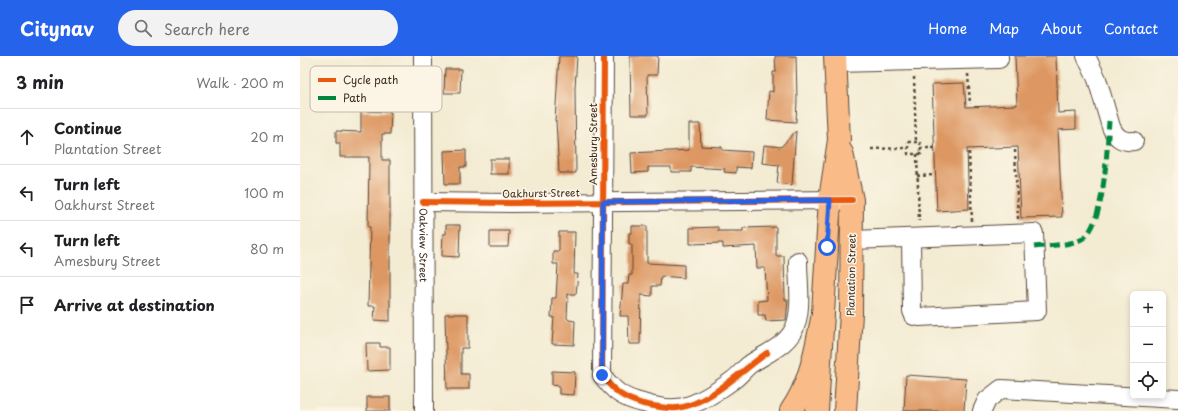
<!DOCTYPE html>
<html lang="en">
<head>
<meta charset="utf-8">
<style>
  :root { --surface:#fff; --page:#f2f2f2; --text:#202124; --muted:#757577; --line:#e0e0e0; --accent:#2563eb }
  body { margin:0; font-family:"Playpen Sans",sans-serif; background:var(--page); color:var(--text) }
  .controls { position:absolute; right:12px; bottom:12px; display:grid; overflow:hidden; border-radius:6px; box-shadow:0 2px 6px #0003 }
  .controls button { width:36px; height:36px; display:grid; place-items:center; padding:0; border:0; border-bottom:1px solid var(--line); background:var(--surface); color:var(--text); font:20px sans-serif }
  .stop { position:absolute; width:12px; height:12px; margin:-9px; border:3px solid #2563eb; border-radius:50%; background:#fff }
  .stop.end { background:#2563eb; border-color:#fff; box-shadow:0 1px 4px #0008 }
  .list { margin:0; padding:0; list-style:none }
  h2 { display:flex; justify-content:space-between; align-items:center; height:52px; margin:0; padding:0 16px; font-size:17px }
  h2 small { font-size:13px; font-weight:400; color:var(--muted) }
  .list li { display:grid; grid-template-columns:26px 1fr auto; gap:12px; align-items:center; box-sizing:border-box; height:56px; padding:0 16px; border-top:1px solid var(--line) }
  .list b { display:block; font-size:15px; white-space:nowrap }
  .list p { margin:0; font-size:13px; white-space:nowrap; color:var(--muted) }
  .list em { font-size:13px; font-style:normal; color:var(--muted) }
  .icon { flex:none; width:22px; height:22px; fill:none; stroke:currentColor; stroke-width:2; stroke-linecap:round; stroke-linejoin:round }
  .map { position:relative; flex:none; width:878px; height:355px; overflow:hidden }
  header { display:flex; align-items:center; gap:24px; box-sizing:border-box; height:56px; padding:0 20px; background:var(--accent); color:#fff }
  header strong { font-size:19px }
  nav { display:flex; gap:22px; margin-inline-start:auto; font-size:14px }
  .search { width:280px; height:36px; background:var(--page); display:flex; align-items:center; gap:10px; box-sizing:border-box; padding:0 14px; border-radius:22px; color:var(--muted); font-size:15px }
  main { display:flex }
  aside { flex:1; background:var(--surface) }
  .map>svg:first-child { display:block }
</style>
</head>
<body>
<header>
<strong>Citynav</strong>
<div class="search"><svg class="icon" aria-label="search" viewBox="0 0 24 24"><circle cx="10" cy="10" r="6"/><path d="M15 15l6 6"/></svg>Search here</div>
<nav><a>Home</a><a>Map</a><a>About</a><a>Contact</a></nav>
</header>
<main>
<aside>
<h2>3 min<small>Walk · 200 m</small></h2>
<ul class="list">
<li><svg class="icon" aria-label="ahead" viewBox="0 0 24 24"><path d="M12 20V5M6 11l6-6 6 6"/></svg><div><b>Continue</b><p>Plantation Street</p></div><em>20 m</em></li>
<li><svg class="icon" aria-label="left" viewBox="0 0 24 24"><path d="M17 20v-9H6M10 6l-5 5 5 5"/></svg><div><b>Turn left</b><p>Oakhurst Street</p></div><em>100 m</em></li>
<li><svg class="icon" aria-label="left" viewBox="0 0 24 24"><path d="M17 20v-9H6M10 6l-5 5 5 5"/></svg><div><b>Turn left</b><p>Amesbury Street</p></div><em>80 m</em></li>
<li><svg class="icon" aria-label="arrive" viewBox="0 0 24 24"><path d="M6 21V4h12l-3 4 3 4H6"/></svg><div><b>Arrive at destination</b></div></li>
</ul>
</aside>
<div class="map">
<svg width="878" height="355" viewBox="0 0 878 355">
  <rect width="100%" height="100%" fill="#fcf5e5"/>
  <filter id="ink" filterUnits="userSpaceOnUse"><feTurbulence type="fractalNoise" baseFrequency=".025" numOctaves="2"/><feDisplacementMap in="SourceGraphic" scale="8" xChannelSelector="R" yChannelSelector="G"/><feConvolveMatrix kernelMatrix="1 2 1 2 8 2 1 2 1" color-interpolation-filters="sRGB"/></filter>
  <filter id="wash" filterUnits="userSpaceOnUse"><feTurbulence type="fractalNoise" baseFrequency=".012" numOctaves="4" result="noise"/><feDisplacementMap in="SourceGraphic" scale="16" xChannelSelector="R" yChannelSelector="G"/><feGaussianBlur stdDeviation="0.9" result="paint"/><feColorMatrix in="noise" values="0 0 0 0 0 0 0 0 0 0 0 0 0 0 0 0 0 1.4 0 .05"/><feComposite in="paint" operator="in"/></filter>
  <g filter="url(#wash)">
    <rect width="100%" height="100%" fill="#f3ebd2"/>
    <g id="blocks">
      <!-- building -->
      <g fill="#dd9762">
        <path d="M259 0H277L275 32 276 117H259L256 65H255Z"/>
        <path d="M330 0H358L357 19H347L348 59H331Z"/>
        <path d="M475 0H496L497 44 496 66 467 64 469 35 473 36V16H476Z"/>
        <path d="M715 0H756L758 57 776 56V73L758 74 762 161 721 162 718 91 667 93 669 153 637 155 632 28 664 27 666 51 717 49Z"/>
        <path d="M145 13H161L160 37H144Z"/>
        <path d="M61 55 91 56 90 78H82V104H90V265L74 264 75 250H68L70 171H68L69 101H40V87H36V75L61 76Z"/>
        <path d="M389 68H400L401 90 422 91V94L452 96 451 112 436 111V117L424 116 425 113 391 111V116H371V111H348V116L332 117 331 97 389 94Z"/>
        <path d="M496 75 492 129 477 127 479 109 462 107 464 89 481 91Z"/>
        <path d="M166 94V111H160V128H145L144 95Z"/>
        <rect x="190" y="103" width="19" height="15"/>
        <path d="M146 169H160L159 201 142 200 143 178H146Z"/>
        <path d="M332 170H347V207L384 209V222L361 220 360 230H352V240L341 239 340 288H329L328 260H320L323 228H328L329 219H332V188H329V177H332Z"/>
        <path d="M418 171V175H443V172L476 171V200H484L485 244H488L486 264 466 265 465 259H458V245L467 244 465 212H457L456 190 423 192V187L390 188V172Z"/>
        <path d="M190 175H209L208 191H190Z"/>
        <path d="M259 176H275L274 218H278L276 238H268L267 262 269 264 275 265 274 289 252 288 254 261H251L252 242H256L258 208H253V195H259Z"/>
        <path d="M145 258H168V292H161V318H169V333H147Z"/>
        <path d="M66 287H80V291H90V314L67 315Z"/>
        <path d="M252 315 275 316 274 339 259 338V330L252 329Z"/>
        <path d="M606 319 666 323 664 355H604Z"/>
        <rect x="67" y="341" width="23" height="14"/>
      </g>
    </g>
  </g>
  <g filter="url(#ink)">
    <use href="#blocks" fill-opacity="0" stroke="#574739" stroke-width="1"/>
    <g fill="none" stroke-linecap="round" stroke-linejoin="round">
      <!-- minor casing -->
      <g stroke="#574739" stroke-width="20">
        <g id="minor">
          <path id="s1" d="M123 0 124 355"/>
          <path d="M304 0 302 319C314 336 323 342 343 347 353 350 366 353 376 352 395 351 418 335 433 324 439 320 443 314 449 309 464 298 490 289 496 268 502 249 498 224 498 205"/>
          <path d="M786 0 797 23 811 71C816 82 822 86 834 85"/>
          <path d="M536 7 699 3V0"/>
          <path d="M123 146 212 147 544 144"/>
          <path d="M552 184 734 177 737 255 619 261 614 260 612 255 611 182"/>
          <path d="M682 355 687 344 701 333 878 343"/>
        </g>
      </g>
      <!-- major casing -->
      <g stroke="#574739" stroke-width="24">
        <g id="major">
          <path d="M542 97 552 144 551 257 545 355"/>
          <path d="M517 355 530 143 539 84 535 0"/>
        </g>
      </g>
      <!-- highway casing -->
      <g stroke="#574739" stroke-width="24">
        <path id="highway" d="M491 355C511 327 516 291 523 258"/>
      </g>
      <!-- path -->
      <g stroke="#574739" stroke-width="2.5" stroke-dasharray="3 3" stroke-linecap="butt">
        <path d="M668 18 670 48"/>
        <path d="M614 21 616 86"/>
        <path d="M608 86H620L621 98H608Z"/>
        <path d="M620 92H635"/>
        <path d="M571 93 608 92"/>
        <path d="M715 94 718 163"/>
        <path d="M669 96 672 165"/>
        <path d="M617 98 619 165"/>
        <path d="M617 120 636 119"/>
      </g>
      <!-- minor -->
      <use href="#minor" stroke="#fff" stroke-width="18"/>
      <!-- major -->
      <use href="#major" stroke="#f9bc89" stroke-width="22"/>
      <!-- highway -->
      <use href="#highway" stroke="#f9bc89" stroke-width="22"/>
      <!-- quiet -->
      <path stroke="#00873e" stroke-width="5" stroke-dasharray="10 5" stroke-linecap="butt" d="M734 191C749 189 766 190 780 184 805 174 807 90 809 65"/>
      <!-- cycleway casing -->
      <g stroke="#fcf5e5" stroke-width="8">
        <g id="cycleway">
          <path d="M304 0 302 319C314 336 323 342 343 348 353 350 366 353 377 352 408 349 442 314 467 297"/>
          <path d="M123 146 212 147 552 144"/>
        </g>
      </g>
      <!-- cycleway -->
      <use href="#cycleway" stroke="#e8590c" stroke-width="6"/>
    </g>
  </g>
  <g fill="none" stroke-linecap="round" stroke-linejoin="round" filter="url(#ink)">
    <!-- route -->
    <path stroke="#2563eb" stroke-width="5" d="M302 319 303 146 530 144 527 191"/>
  </g>
  <g text-anchor="middle" stroke-width="3" stroke-linejoin="round" paint-order="stroke">
    <!-- street labels -->
    <g font-size="10" fill="#3b2a1e" stroke="#fcf5e5">
      <text transform="translate(293 88) rotate(-90)" y="4">Amesbury Street</text>
      <text transform="translate(241 137) rotate(-1)" y="4">Oakhurst Street</text>
      <text dy="4" stroke="none"><textPath href="#s1" startOffset="189">Oakview Street</textPath></text>
      <text transform="translate(551 219) rotate(-89)" y="4">Plantation Street</text>
    </g>
  </g>
  <!-- legend -->
  <rect x="10" y="10" width="132" height="46" rx="6" fill="#fcf5e5" stroke="#c2b8a9" stroke-width="1"/>
  <rect x="18" y="22" width="18" height="4" fill="#e8590c"/>
  <rect x="18" y="40" width="18" height="4" fill="#00873e"/>
  <g font-size="11" fill="#3b2a1e">
    <text x="43" y="28">Cycle path</text>
    <text x="43" y="46">Path</text>
  </g>
</svg>
<div class="controls">
<button>+</button>
<button>−</button>
<button><svg class="icon" aria-label="locate" viewBox="0 0 24 24"><circle cx="12" cy="12" r="6"/><path d="M12 2v4M12 18v4M2 12h4M18 12h4"/></svg></button>
</div>
<div class="stop" style="left:527px;top:191px"></div>
<div class="stop end" style="left:302px;top:319px"></div>
</div>
</main>
</body>
</html>
